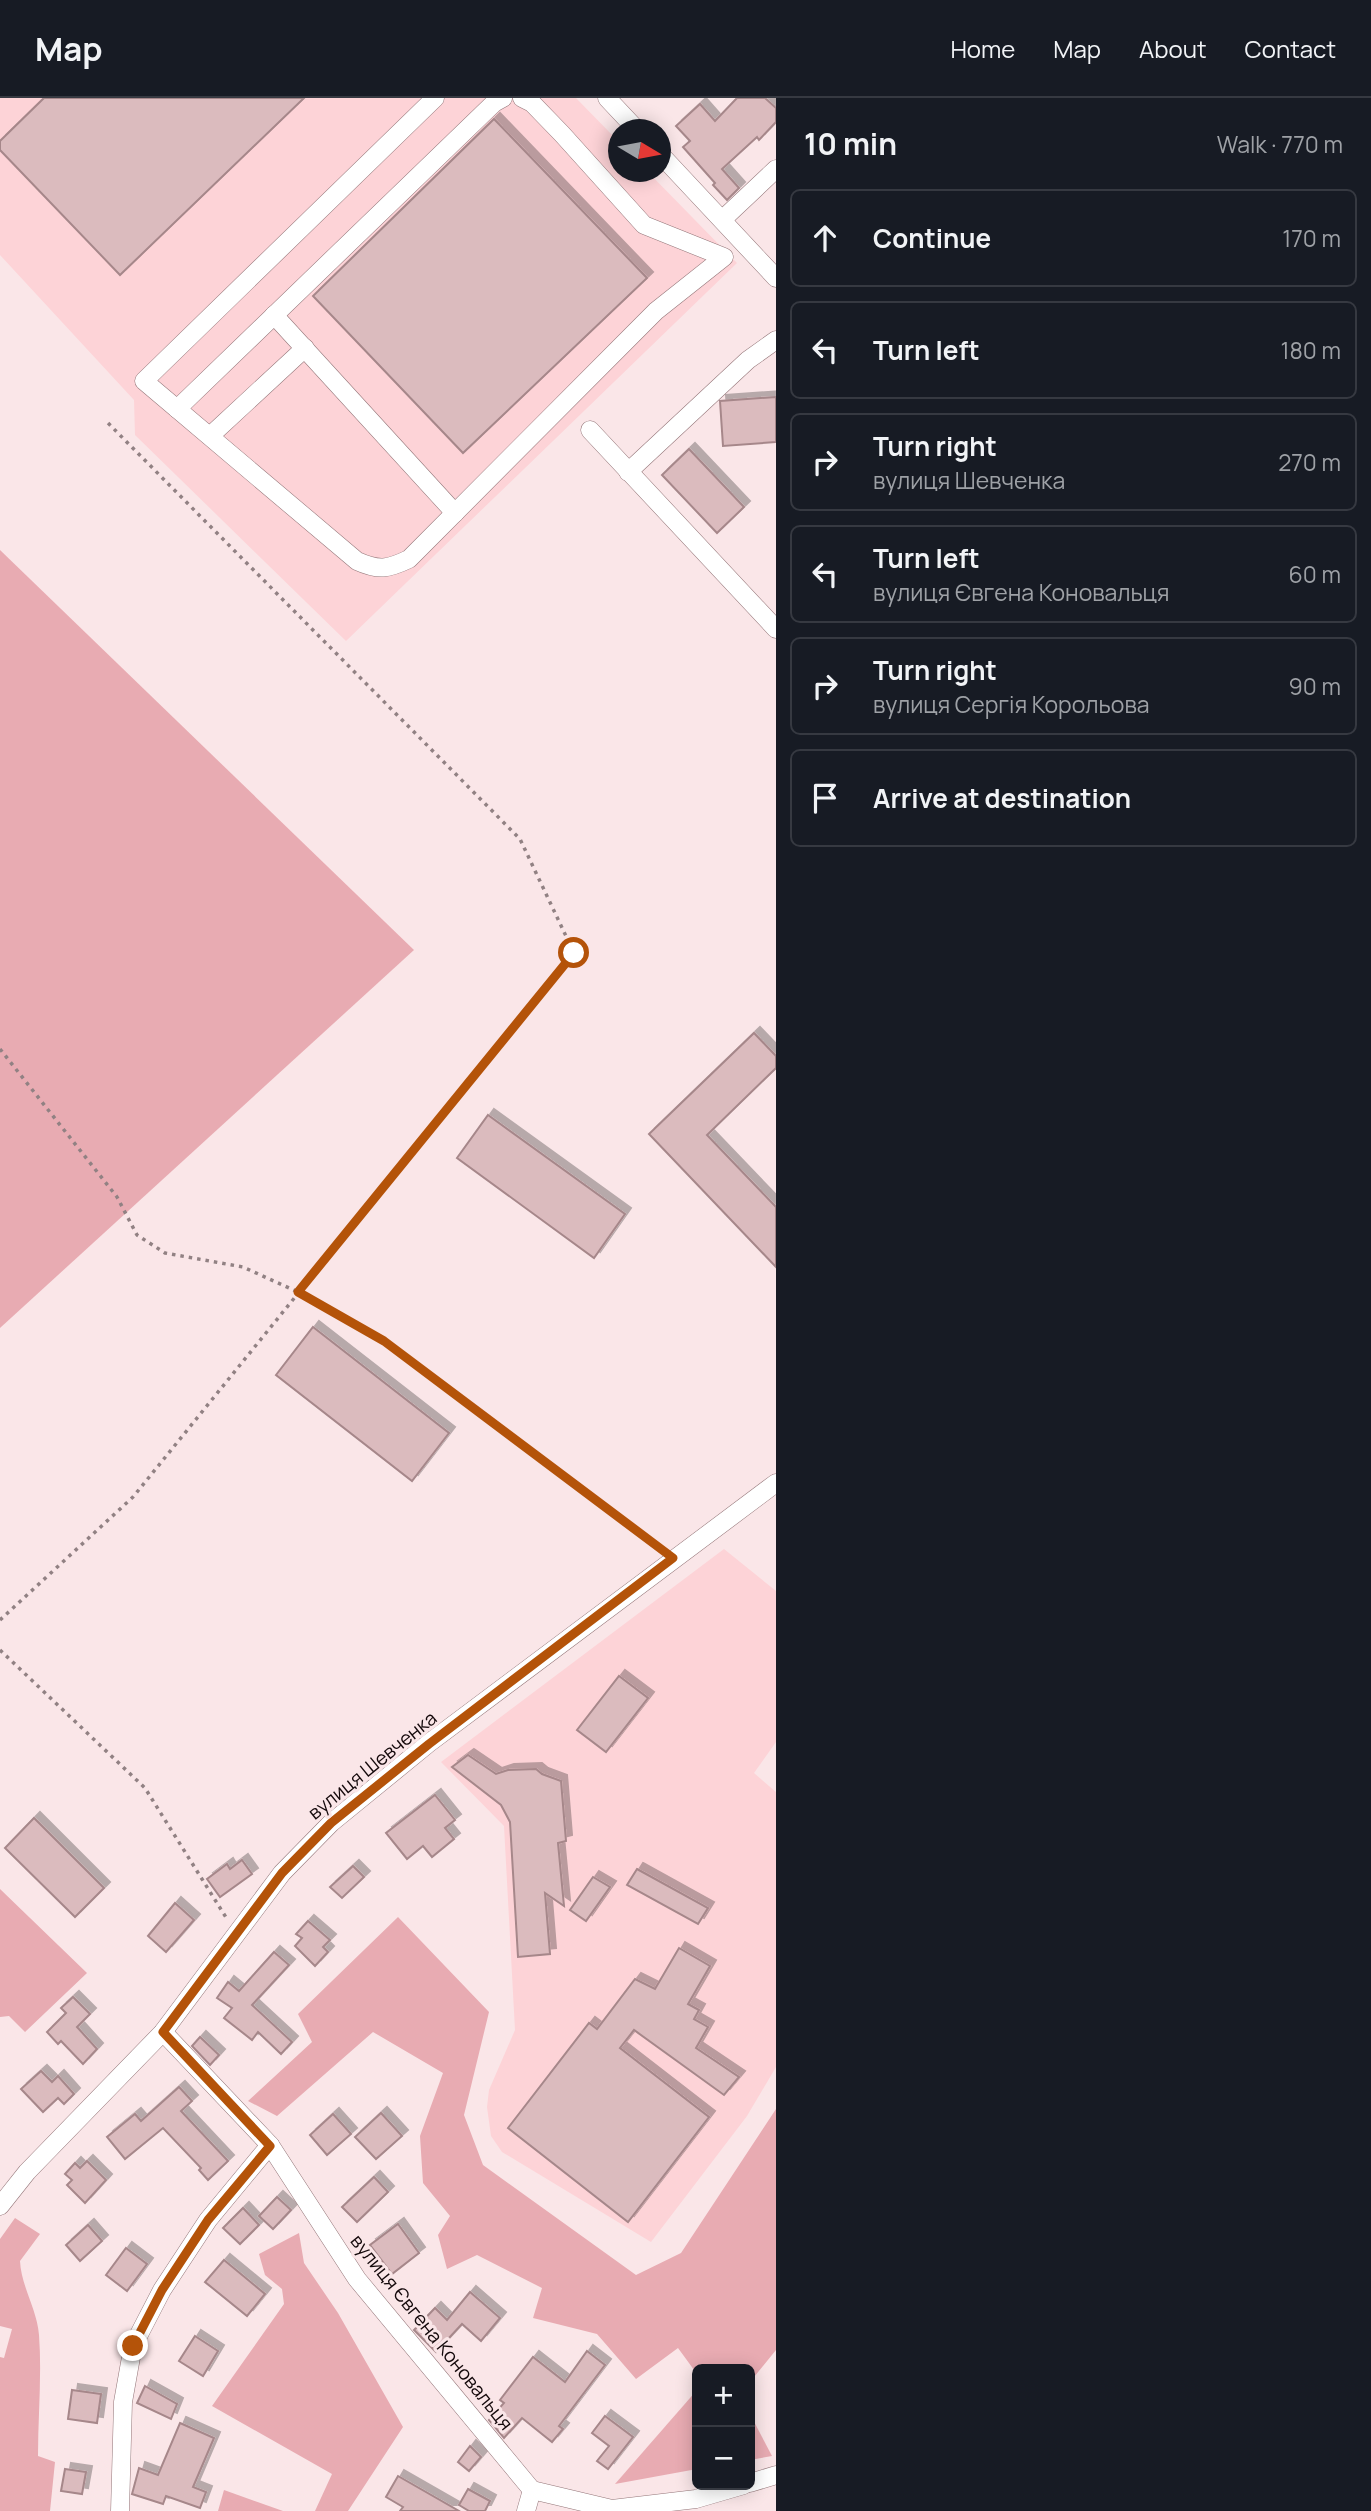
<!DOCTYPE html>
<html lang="en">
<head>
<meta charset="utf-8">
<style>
  :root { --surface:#171b24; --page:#242831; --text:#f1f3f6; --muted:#9ea1a6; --line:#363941 }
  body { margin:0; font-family:Manrope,sans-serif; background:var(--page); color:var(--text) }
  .controls { position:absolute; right:21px; bottom:21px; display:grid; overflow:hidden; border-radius:10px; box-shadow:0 4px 18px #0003 }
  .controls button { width:63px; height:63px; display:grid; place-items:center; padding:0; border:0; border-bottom:2px solid var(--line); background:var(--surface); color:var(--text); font:35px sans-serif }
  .compass { position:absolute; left:608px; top:21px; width:63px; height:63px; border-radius:50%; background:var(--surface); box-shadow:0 4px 18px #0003; rotate:100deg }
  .stop { position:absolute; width:21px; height:21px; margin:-16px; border:5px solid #b45309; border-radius:50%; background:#fff }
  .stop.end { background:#b45309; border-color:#fff; box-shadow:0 2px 7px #0008 }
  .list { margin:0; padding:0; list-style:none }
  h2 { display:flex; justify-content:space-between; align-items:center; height:91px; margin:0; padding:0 28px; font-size:30px }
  h2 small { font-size:23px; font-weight:400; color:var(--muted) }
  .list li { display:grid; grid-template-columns:46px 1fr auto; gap:21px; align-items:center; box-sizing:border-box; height:98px; margin:0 14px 14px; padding:0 14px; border:2px solid var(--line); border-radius:10px }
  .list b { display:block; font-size:26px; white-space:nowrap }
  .list p { margin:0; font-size:23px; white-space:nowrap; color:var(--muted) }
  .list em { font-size:23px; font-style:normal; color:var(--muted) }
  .icon { flex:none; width:38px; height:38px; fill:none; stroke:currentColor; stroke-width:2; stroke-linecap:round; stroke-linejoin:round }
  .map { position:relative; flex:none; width:776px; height:2413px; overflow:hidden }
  header { display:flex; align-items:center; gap:42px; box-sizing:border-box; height:98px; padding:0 35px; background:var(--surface); border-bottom:2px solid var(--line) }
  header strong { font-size:33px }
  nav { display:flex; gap:38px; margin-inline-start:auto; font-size:24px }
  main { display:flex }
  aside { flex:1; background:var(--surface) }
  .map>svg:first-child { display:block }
</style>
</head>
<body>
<header>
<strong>Map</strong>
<nav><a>Home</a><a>Map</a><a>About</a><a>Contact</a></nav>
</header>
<main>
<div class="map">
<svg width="776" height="2413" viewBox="0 0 776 2413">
  <defs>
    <filter id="shadow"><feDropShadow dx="6" dy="-6" stdDeviation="0" flood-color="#0004"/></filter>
  </defs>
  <rect width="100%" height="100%" fill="#fae6e8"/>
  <!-- built -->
  <g fill="#fdd3d7">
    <path d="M0 0H576L618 43V74H648L737 165 346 543 135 337 134 302 0 157Z"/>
    <path d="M724 1451 776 1493V1644L754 1675 776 1694V1969L747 2018 651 2144 502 2054 491 2038 487 2009 489 1992 515 1932 504 1728 441 1664Z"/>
  </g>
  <!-- green -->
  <g fill="#e8abb2">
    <path d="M0 452 414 852 0 1230Z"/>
    <path d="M0 1791 87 1875 25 1934 9 1918 0 1919Z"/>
    <path d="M398 1819 489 1914 464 2017 483 2067 636 2177 681 2155 776 2011V2252L750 2284V2271H697V2276L678 2250 636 2281 597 2236 533 2220 542 2190 477 2157 447 2171 438 2137 450 2118 423 2085 420 2038 443 1975 373 1934 277 2018 248 2003 312 1944 298 1916Z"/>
    <path d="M15 2120 40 2136 20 2163C21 2188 37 2211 39 2237 42 2277 38 2318 38 2358L55 2364 50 2413H0V2259L4 2260 12 2231 0 2228V2141Z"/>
    <path d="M299 2135 304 2165 338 2215 403 2329 348 2413H315L332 2376 212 2308 284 2206 282 2191 265 2177 259 2156Z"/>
    <path d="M697 2292V2371L615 2386Z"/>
    <path d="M750 2316 772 2358 750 2362Z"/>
    <path d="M224 2392 283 2413H218Z"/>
  </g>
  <!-- building -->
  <g fill="#dbbbbe" stroke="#a6878a" stroke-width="2" filter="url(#shadow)">
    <path d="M44 0H304L120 177 0 52V43Z"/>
    <path d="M737 0H765L776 10V24L759 42 757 39 722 71 739 90 727 102 713 87 715 85 683 49 690 43 676 28 700 6 715 23Z"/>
    <path d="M494 21 647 180 463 355 313 198Z"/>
    <path d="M776 299V344L723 348 720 303Z"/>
    <path d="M689 351 744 409 717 435 662 377Z"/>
    <path d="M754 935 776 958V970L707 1037 776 1109V1169L649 1036Z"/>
    <path d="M488 1017 625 1116 594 1160 457 1060Z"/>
    <path d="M313 1229 449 1335 412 1383 276 1277Z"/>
    <path d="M619 1578 648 1600 606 1654 577 1632Z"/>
    <path d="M468 1657 496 1676 508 1672 536 1671 542 1676 561 1683 566 1743 558 1745 564 1808 545 1795 550 1856 518 1859 510 1724 501 1707 452 1669Z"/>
    <path d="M435 1697 455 1722 445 1730 454 1741 432 1759 423 1748 407 1761 386 1735Z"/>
    <path d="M34 1720 104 1790 75 1819 5 1750Z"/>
    <path d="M242 1762 252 1776 220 1799 207 1781 227 1766 230 1771Z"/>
    <path d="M353 1768 364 1779 342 1800 330 1789Z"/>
    <path d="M637 1771 708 1810 698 1826 627 1787Z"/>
    <path d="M593 1779 610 1789 586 1823 570 1812Z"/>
    <path d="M175 1805 194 1822 166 1854 148 1838Z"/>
    <path d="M308 1823 330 1842 323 1849 328 1854 315 1868 295 1848 302 1840 296 1836Z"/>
    <path d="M679 1850 710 1868 688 1906 699 1912 694 1921 708 1929 696 1950 739 1979 724 1997 634 1932 620 1950 709 2019 628 2124 508 2030 589 1925 597 1931 635 1881 655 1891Z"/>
    <path d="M274 1854 289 1867 252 1907 292 1944 281 1956 258 1934 252 1942 224 1920 232 1910 217 1900 228 1884 239 1893Z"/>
    <path d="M73 1899 90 1916 77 1929 97 1951 83 1966 61 1943 58 1946 47 1934 66 1915 61 1910Z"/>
    <path d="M200 1939 219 1957 210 1967 192 1948Z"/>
    <path d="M41 1973 52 1984 58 1978 74 1996 64 2006 58 2000 43 2014 21 1991Z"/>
    <path d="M179 1989 192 2003 181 2013 228 2063 208 2082 199 2072 201 2070 163 2030 125 2061 107 2039 135 2016 141 2023Z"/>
    <path d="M381 2015 402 2038 376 2061 355 2039Z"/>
    <path d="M333 2016 351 2036 327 2057 310 2037Z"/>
    <path d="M87 2063 106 2082 85 2105 67 2087 72 2082 65 2076 75 2065 80 2070Z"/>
    <path d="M374 2079 388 2094 357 2124 342 2109Z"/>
    <path d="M277 2099 291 2112 273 2131 259 2118Z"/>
    <path d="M243 2110 259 2127 240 2146 223 2130Z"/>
    <path d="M398 2126 419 2155 392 2176 370 2147Z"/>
    <path d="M88 2127 102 2143 80 2163 66 2147Z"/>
    <path d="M126 2150 147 2166 127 2193 106 2177Z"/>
    <path d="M224 2162 265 2196 247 2218 205 2184Z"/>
    <path d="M470 2194 500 2220 481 2243 462 2226 436 2254 414 2232 435 2210 447 2222Z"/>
    <path d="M195 2238 218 2253 203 2278 179 2263Z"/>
    <path d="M587 2253 605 2267 559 2328 563 2331 552 2344 522 2320 504 2340 489 2322 504 2305 500 2302 533 2259 565 2284Z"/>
    <path d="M145 2288 177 2306 171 2321 137 2305Z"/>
    <path d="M72 2292 101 2296 97 2325 68 2321Z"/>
    <path d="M605 2318 633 2339 608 2371 597 2363 609 2348 592 2335Z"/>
    <path d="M180 2325 214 2340 193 2389 206 2394 200 2410 166 2398 163 2406 132 2396 139 2370 158 2377Z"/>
    <path d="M470 2348 481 2359 469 2373 458 2364Z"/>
    <path d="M65 2371 86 2374 82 2396 61 2393Z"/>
    <path d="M398 2378 459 2413H400L403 2409 386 2399Z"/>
    <path d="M468 2391 490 2403 485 2413H469L459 2407Z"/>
  </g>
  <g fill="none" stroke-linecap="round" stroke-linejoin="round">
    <!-- minor casing -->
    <g stroke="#947679" stroke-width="19">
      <g id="minor">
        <path d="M435 0 144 283 357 463C379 473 388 471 409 461L656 213 724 159 644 127 562 36 532 5 522 0"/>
        <path d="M607 0 637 32"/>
        <path d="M660 56 776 180"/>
        <path d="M723 121 776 71"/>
        <path d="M274 217 455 415"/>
        <path d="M177 311 494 5 503 0"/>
        <path d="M590 332 776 531"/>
        <path d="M210 338 305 250"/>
        <path d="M628 374 748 262 776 242"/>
        <path d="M163 1934 270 2047 357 2181 532 2392 612 2411 696 2401 744 2387"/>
        <path d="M0 2108 27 2074 163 1934 282 1775 331 1725 429 1645 776 1385"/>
        <path d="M750 2385 776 2377"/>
        <path d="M120 2413 123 2304 133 2248 162 2192 208 2122 270 2047"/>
        <path d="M526 2413 532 2392"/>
      </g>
    </g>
    <!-- path -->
    <g stroke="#918183" stroke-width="3.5" stroke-dasharray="3.5 5" stroke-linecap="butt">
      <path d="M0 951 117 1099 137 1137 165 1155 243 1169 298 1194 384 1243 661 1451"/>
      <path d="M0 1522 133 1399 574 855 520 741 105 322"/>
      <path d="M0 1552 145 1690 227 1821"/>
    </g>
    <!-- minor -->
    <use href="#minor" stroke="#fff" stroke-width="18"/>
  </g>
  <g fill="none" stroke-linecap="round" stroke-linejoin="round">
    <!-- route -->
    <path stroke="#b45309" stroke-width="9" d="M133 2248 162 2192 208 2122 270 2048 163 1934 282 1775 331 1725 429 1646 673 1460 384 1243 298 1194 574 855"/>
  </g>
  <g text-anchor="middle" stroke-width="6" stroke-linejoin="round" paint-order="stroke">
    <!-- street labels -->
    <g font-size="19" fill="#13080a" stroke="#fae6e8">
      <text transform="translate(372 1667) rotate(-39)" y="7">вулиця Шевченка</text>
      <text transform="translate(432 2234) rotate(51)" y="7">вулиця Євгена Коновальця</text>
    </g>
  </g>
</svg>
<div class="controls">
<button>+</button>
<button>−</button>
</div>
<svg class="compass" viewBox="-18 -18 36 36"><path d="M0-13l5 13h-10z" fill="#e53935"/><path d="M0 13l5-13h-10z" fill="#9ea1a6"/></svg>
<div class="stop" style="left:574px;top:855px"></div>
<div class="stop end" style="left:133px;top:2248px"></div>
</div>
<aside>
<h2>10 min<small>Walk · 770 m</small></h2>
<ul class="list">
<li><svg class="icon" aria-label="ahead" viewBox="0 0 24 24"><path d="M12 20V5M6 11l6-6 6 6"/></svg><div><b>Continue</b></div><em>170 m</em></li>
<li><svg class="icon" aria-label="left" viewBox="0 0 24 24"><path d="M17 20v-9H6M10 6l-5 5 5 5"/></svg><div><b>Turn left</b></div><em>180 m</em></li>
<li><svg class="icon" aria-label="right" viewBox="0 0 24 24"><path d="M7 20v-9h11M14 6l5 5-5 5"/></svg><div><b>Turn right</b><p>вулиця Шевченка</p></div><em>270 m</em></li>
<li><svg class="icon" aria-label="left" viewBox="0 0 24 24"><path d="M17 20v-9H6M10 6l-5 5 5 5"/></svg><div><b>Turn left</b><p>вулиця Євгена Коновальця</p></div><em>60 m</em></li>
<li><svg class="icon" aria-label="right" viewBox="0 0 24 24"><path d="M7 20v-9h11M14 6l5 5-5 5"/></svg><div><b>Turn right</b><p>вулиця Сергія Корольова</p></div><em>90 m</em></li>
<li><svg class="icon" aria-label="arrive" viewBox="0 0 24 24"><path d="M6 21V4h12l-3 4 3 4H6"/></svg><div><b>Arrive at destination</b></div></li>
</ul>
</aside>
</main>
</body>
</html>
